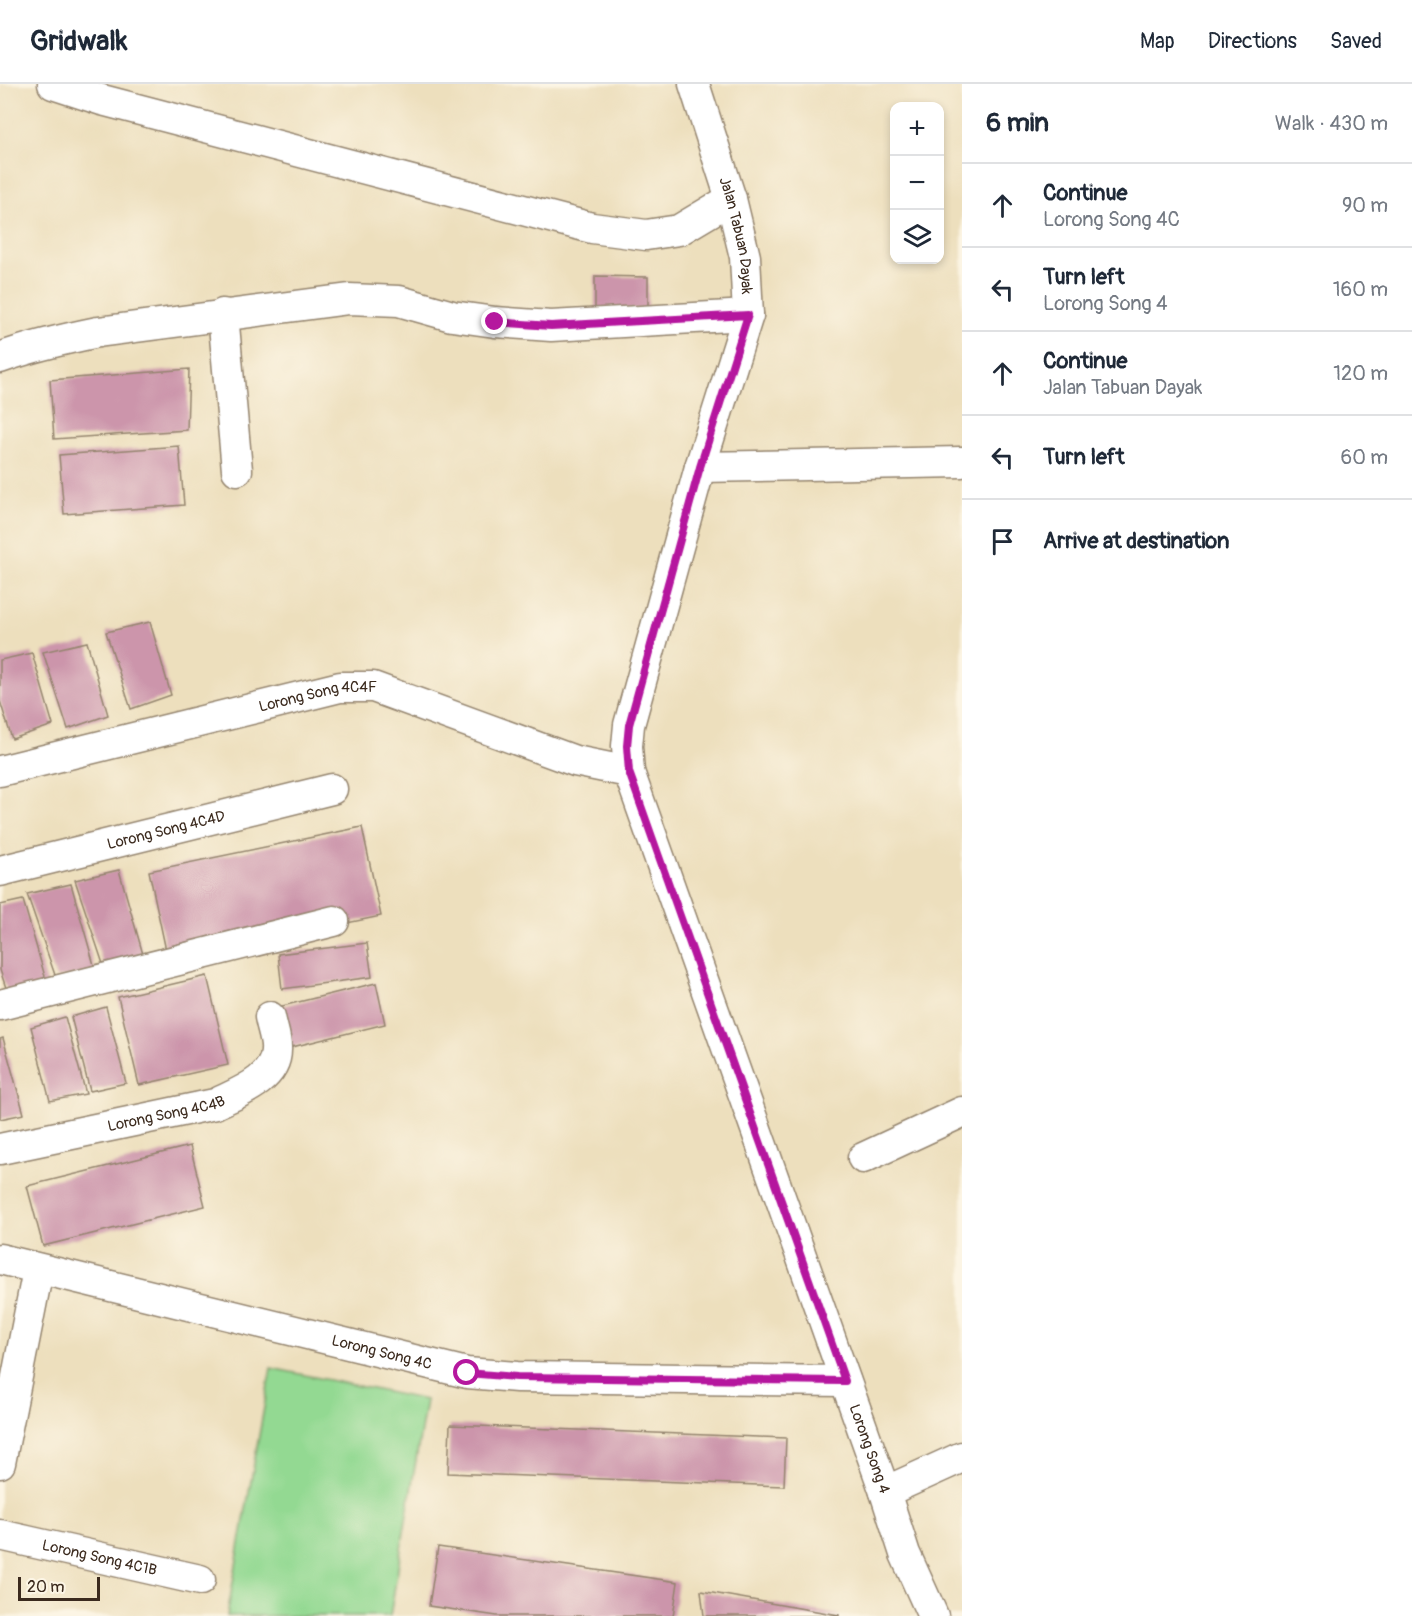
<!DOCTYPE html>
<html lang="en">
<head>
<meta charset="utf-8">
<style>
  :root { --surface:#fff; --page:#f6f6f7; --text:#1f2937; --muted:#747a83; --line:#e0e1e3 }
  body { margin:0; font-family:Pangolin,sans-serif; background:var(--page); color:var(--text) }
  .controls { position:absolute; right:18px; top:18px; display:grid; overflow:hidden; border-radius:12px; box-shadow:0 3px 9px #0003 }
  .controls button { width:54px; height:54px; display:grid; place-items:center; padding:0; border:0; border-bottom:2px solid var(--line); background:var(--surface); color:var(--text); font:30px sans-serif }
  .scale { position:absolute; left:18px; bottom:15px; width:82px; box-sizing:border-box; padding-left:6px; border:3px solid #3b2a1e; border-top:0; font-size:16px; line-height:21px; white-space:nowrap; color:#3b2a1e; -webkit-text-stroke:4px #fcf5e5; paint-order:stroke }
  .stop { position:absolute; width:18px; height:18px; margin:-14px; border:4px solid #b5179e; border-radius:50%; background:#fff }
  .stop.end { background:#b5179e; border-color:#fff; box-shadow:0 2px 6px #0008 }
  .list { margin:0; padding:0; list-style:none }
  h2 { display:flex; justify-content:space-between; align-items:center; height:78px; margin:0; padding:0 24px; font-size:26px }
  h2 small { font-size:20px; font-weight:400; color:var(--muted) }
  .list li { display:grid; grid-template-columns:39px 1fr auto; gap:18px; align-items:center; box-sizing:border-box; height:84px; padding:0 24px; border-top:2px solid var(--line) }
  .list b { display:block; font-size:22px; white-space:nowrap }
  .list p { margin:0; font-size:20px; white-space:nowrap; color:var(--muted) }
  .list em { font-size:20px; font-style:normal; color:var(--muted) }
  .icon { flex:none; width:33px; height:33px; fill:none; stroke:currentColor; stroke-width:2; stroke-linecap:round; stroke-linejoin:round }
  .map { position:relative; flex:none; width:962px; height:1532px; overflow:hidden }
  header { display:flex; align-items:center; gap:36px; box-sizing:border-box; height:84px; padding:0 30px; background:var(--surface); border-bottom:2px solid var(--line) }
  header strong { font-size:28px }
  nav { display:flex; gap:33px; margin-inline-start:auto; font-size:21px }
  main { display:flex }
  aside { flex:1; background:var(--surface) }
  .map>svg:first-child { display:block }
</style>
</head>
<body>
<header>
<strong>Gridwalk</strong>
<nav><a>Map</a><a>Directions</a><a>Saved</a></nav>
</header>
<main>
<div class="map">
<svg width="962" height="1532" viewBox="0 0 962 1532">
  <rect width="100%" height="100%" fill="#fcf5e5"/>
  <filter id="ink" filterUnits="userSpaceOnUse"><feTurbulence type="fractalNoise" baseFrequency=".0167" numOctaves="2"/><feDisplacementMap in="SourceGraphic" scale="12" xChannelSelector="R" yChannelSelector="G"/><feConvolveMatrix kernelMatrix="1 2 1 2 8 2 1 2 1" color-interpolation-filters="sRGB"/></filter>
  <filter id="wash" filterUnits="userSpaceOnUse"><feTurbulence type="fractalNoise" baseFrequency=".008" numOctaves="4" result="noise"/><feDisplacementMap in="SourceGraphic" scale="24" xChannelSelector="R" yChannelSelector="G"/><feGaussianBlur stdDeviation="1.35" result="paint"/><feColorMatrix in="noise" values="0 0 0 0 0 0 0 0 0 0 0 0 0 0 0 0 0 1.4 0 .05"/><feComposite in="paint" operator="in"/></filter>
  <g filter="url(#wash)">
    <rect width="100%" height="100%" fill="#eddfbd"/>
    <!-- green -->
    <path fill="#93d992" stroke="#678258" stroke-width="1.5" d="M271 1284 426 1316 390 1532H227Z"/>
    <g id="blocks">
      <!-- building -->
      <g fill="#cc95ab">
        <path d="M595 192 648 193V225H595Z"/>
        <path d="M189 285 187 346 54 355 50 296Z"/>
        <path d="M179 362 184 421 64 430 59 371Z"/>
        <path d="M150 538 171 611 131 625 106 548Z"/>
        <path d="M87 558 108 631 68 645 43 568Z"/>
        <path d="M32 569 53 641 12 655 0 617V576Z"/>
        <path d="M362 743 381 832 168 876 149 787Z"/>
        <path d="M119 786 144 874 103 880 75 796Z"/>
        <path d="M71 800 96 888 56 894 27 810Z"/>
        <path d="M23 816 48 903 8 910 0 886V821Z"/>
        <path d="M367 859 372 893 282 905 278 870Z"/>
        <path d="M207 892 228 981 139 1001 118 913Z"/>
        <path d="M376 899 385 940 288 964 278 923Z"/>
        <path d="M106 923 126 999 90 1007 71 933Z"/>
        <path d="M65 933 86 1010 50 1017 31 943Z"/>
        <path d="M3 954 24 1030 0 1035V955Z"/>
        <path d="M190 1062 205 1122 43 1162 27 1102Z"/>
        <path d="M450 1341 786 1354 784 1402 448 1389Z"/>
        <path d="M438 1463 678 1498 673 1532H497L429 1522Z"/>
        <path d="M701 1507 839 1531V1532H704Z"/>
      </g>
    </g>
  </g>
  <g filter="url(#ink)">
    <use href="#blocks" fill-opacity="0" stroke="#94846e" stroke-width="1.5"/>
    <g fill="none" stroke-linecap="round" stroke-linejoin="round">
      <!-- minor casing -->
      <g stroke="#94846e" stroke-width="33">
        <g id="minor">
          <path d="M53 0 102 16 592 144 646 151 679 146 731 115"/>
          <path id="s1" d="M694 0 731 115 745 173 748 231 700 383 629 641 627 662 629 688 885 1408 905 1470 933 1532"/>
          <path d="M223 230 237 386"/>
          <path d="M0 274C32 262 64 255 98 248L349 215 399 217 452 232 495 238 551 242 748 231"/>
          <path d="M700 383 962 378"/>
          <path id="s2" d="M0 687 340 603H373L575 677 629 688"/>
          <path id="s3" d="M0 787 332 705"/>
          <path d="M0 921 334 837"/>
          <path id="s4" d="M0 1065 215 1020C237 1009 276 996 276 966 277 956 272 944 270 933"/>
          <path d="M863 1074 962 1028"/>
          <path id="s5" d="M0 1175 467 1289 517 1293 845 1297"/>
          <path d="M0 1379 38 1186"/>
          <path d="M885 1408 962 1373"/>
          <path id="s6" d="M0 1451 200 1496"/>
        </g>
      </g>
      <!-- minor -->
      <use href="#minor" stroke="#fff" stroke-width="30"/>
    </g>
  </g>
  <g fill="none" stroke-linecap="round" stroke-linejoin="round" filter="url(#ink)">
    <!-- route -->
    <path stroke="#b5179e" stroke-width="8" d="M467 1289 517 1293 845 1297 629 688 627 662 629 641 700 383 748 231 551 242 495 238"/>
  </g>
  <g text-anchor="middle" stroke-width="4.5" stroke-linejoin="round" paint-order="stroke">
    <!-- street labels -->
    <g font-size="15" fill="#3b2a1e" stroke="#fcf5e5">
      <text dy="5" stroke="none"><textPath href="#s1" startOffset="158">Jalan Tabuan Dayak</textPath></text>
      <text dy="5" stroke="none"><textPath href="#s2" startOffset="327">Lorong Song 4C4F</textPath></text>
      <text dy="5" stroke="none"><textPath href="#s3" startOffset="171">Lorong Song 4C4D</textPath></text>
      <text dy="5" stroke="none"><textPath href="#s4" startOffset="170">Lorong Song 4C4B</textPath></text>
      <text dy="5" stroke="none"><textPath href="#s5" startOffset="393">Lorong Song 4C</textPath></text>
      <text dy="5" stroke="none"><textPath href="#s1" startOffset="1431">Lorong Song 4</textPath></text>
      <text dy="5" stroke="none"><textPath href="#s6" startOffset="102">Lorong Song 4C1B</textPath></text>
    </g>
  </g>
</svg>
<div class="controls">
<button>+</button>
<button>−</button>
<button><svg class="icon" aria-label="layers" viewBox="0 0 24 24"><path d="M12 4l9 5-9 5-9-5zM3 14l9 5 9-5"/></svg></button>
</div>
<div class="scale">20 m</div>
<div class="stop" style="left:467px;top:1289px"></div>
<div class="stop end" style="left:495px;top:238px"></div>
</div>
<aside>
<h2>6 min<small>Walk · 430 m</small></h2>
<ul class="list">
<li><svg class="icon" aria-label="ahead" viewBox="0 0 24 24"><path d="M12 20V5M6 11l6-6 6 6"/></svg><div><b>Continue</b><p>Lorong Song 4C</p></div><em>90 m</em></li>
<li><svg class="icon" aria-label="left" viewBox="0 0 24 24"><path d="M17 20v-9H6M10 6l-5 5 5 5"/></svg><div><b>Turn left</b><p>Lorong Song 4</p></div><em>160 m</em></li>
<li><svg class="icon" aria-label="ahead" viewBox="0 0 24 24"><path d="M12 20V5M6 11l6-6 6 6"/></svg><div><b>Continue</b><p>Jalan Tabuan Dayak</p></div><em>120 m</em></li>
<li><svg class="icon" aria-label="left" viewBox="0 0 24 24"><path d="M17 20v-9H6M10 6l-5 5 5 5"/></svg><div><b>Turn left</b></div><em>60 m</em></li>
<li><svg class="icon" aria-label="arrive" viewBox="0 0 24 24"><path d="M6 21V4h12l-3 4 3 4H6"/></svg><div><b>Arrive at destination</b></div></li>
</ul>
</aside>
</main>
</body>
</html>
